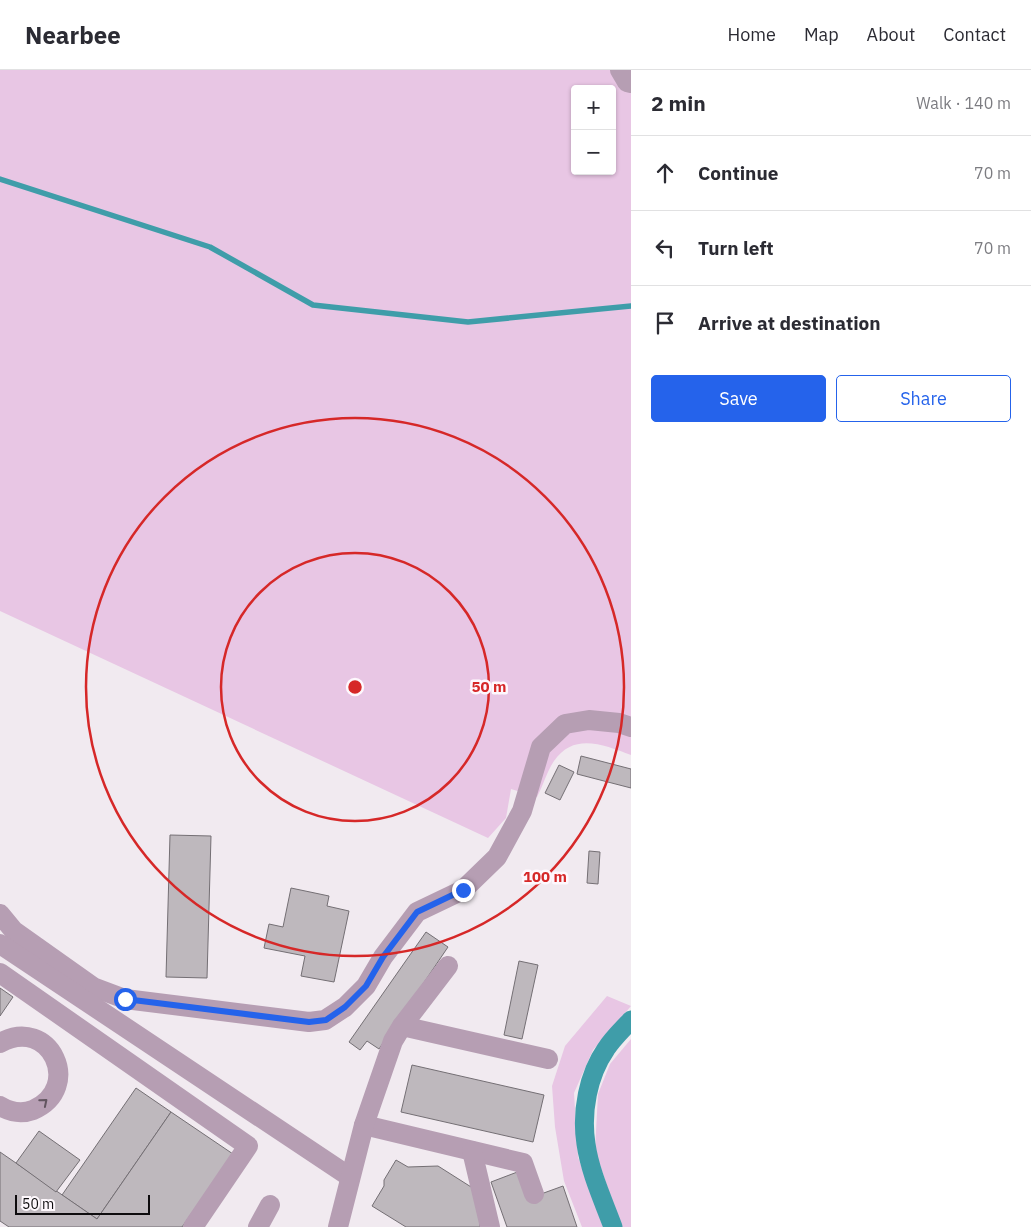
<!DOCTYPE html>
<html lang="en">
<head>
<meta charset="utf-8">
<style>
  :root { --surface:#fff; --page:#f7f7f7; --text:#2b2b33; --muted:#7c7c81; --line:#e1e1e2; --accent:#2563eb }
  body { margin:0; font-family:"IBM Plex Sans",sans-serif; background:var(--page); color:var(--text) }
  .controls { position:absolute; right:15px; top:15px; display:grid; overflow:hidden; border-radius:5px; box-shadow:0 1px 4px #0004 }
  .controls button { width:45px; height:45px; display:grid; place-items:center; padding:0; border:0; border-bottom:1px solid var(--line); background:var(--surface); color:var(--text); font:25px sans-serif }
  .scale { position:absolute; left:15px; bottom:12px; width:135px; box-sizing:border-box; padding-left:5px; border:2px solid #0e0c0e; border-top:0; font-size:14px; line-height:18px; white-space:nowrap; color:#0e0c0e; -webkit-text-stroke:4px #fef8fd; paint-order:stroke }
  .stop { position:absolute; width:15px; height:15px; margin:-11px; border:4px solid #2563eb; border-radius:50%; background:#fff }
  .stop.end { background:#2563eb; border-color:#fff; box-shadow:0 1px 5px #0008 }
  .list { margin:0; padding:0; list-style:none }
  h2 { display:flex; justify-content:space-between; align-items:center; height:65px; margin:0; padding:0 20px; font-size:21px }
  h2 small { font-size:16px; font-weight:400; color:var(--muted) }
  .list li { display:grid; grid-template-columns:32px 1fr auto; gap:15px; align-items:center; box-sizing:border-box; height:75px; padding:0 20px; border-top:1px solid var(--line) }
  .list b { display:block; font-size:19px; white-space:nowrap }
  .list em { font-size:16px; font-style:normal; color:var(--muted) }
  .actions { display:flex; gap:10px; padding:15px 20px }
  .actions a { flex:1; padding:11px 0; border:1px solid var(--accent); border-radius:5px; text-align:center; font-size:18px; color:var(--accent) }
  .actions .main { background:var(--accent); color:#fff }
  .icon { flex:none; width:28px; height:28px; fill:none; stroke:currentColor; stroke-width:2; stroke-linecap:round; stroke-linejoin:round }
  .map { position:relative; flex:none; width:631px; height:1157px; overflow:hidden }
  header { display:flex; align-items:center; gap:30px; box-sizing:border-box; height:70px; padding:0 25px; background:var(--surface); border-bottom:1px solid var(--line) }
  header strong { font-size:24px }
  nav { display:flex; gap:28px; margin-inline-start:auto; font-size:18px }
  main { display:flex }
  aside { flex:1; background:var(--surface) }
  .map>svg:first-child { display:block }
</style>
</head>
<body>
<header>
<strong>Nearbee</strong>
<nav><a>Home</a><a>Map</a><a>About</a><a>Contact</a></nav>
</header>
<main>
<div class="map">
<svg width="631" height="1157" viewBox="0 0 631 1157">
  <rect width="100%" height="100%" fill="#f1eaf0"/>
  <!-- green -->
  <g fill="#e8c6e4" fill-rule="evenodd">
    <path d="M0 0H631V685C604 675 574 662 554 691 547 701 543 716 537 727L511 719 506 748 488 768 0 541ZM575 19H612V101H575Z"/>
    <path d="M607 926 631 936 593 980 574 1023 578 1087 603 1157H582L564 1111 555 1057 552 1016 565 976Z"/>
    <path d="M631 969V1157H621L595 1080 598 1024 610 994Z"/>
  </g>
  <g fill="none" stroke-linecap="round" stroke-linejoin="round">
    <!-- stream -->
    <path stroke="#3f9da9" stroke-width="5.5" d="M0 109 210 177 313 235 468 252 631 236"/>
    <!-- canal -->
    <path stroke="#3f9da9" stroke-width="19" d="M613 1157C603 1130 590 1102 586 1074 581 1042 588 1005 606 979 613 968 623 959 631 950"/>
  </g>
  <!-- building -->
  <g fill="#beb8bd" stroke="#746f74">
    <path d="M581 686 631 699V718L577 704Z"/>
    <path d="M559 695 574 702 560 730 545 723Z"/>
    <path d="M170 765 211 766 207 908 166 907Z"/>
    <path d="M589 781 600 782 598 814 587 813Z"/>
    <path d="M291 818 329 826 327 836 349 841 334 912 301 906 305 886 264 878 269 854 283 857Z"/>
    <path d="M426 862 448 877 379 979 367 971 360 980 349 972Z"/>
    <path d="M519 891 538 895 522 969 504 965Z"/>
    <path d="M0 918 13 927 0 946Z"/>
    <path d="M412 995 544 1025 533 1072 401 1042Z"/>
    <path d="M136 1018 171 1042 97 1149 62 1125Z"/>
    <path d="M171 1042 233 1084 182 1157H9L0 1151V1082L97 1149Z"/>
    <path d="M39 1061 80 1090 56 1122 16 1093Z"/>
    <path d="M396 1090 408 1097 438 1096 479 1122 480 1157H406L372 1136 384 1116V1110Z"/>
    <path d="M520 1101 530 1128 563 1116 577 1157H507L491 1112Z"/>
  </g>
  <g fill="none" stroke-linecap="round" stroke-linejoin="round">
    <!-- minor -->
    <g stroke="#b69eb3" stroke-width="20">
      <path d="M620 0 627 12 631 13"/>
      <path d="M0 844 14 861 93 917 125 929 309 952 325 950 345 937 366 916 383 887 417 842 463 820 497 787 522 741 541 677 565 654 589 650 619 653 631 657"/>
      <path d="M0 874 350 1107"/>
      <path d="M0 903 248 1076 193 1157"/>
      <path d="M402 956 548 989"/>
      <path d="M0 973C50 945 84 1018 33 1040 22 1044 10 1042 0 1036"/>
      <path d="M364 1055 523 1093 534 1124"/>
      <path d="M472 1081 490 1157"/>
      <path d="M258 1157 270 1135"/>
      <path d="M338 1157 364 1055 393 971 402 956 448 896"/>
    </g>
  </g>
  <!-- one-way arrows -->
  <defs><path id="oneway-chevron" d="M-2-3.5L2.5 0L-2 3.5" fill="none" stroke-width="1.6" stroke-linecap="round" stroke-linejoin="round" transform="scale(1.25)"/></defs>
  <use stroke="#625560" href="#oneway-chevron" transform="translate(44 1032) rotate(-40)"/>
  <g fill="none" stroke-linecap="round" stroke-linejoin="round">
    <!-- route -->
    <path stroke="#2563eb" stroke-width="6" d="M125 929 309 952 326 950 345 937 366 916 383 887 417 842 463 820"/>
  </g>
  <!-- distance rings -->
  <g fill="none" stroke="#d62828" stroke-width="2.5">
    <circle cx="355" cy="617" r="134"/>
    <circle cx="355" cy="617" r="269"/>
  </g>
  <circle cx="355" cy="617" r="8" fill="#d62828" stroke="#fef8fd" stroke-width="2.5"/>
  <g font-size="15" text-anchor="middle" font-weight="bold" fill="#d62828" stroke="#fef8fd" stroke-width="5" stroke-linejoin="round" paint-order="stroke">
    <text x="489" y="622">50 m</text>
    <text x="545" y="812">100 m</text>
  </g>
</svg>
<div class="controls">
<button>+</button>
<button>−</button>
</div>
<div class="scale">50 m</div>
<div class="stop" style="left:125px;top:929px"></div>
<div class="stop end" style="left:463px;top:820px"></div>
</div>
<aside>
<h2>2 min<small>Walk · 140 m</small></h2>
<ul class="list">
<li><svg class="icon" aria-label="ahead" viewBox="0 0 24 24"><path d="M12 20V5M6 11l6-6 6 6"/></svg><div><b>Continue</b></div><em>70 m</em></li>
<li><svg class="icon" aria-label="left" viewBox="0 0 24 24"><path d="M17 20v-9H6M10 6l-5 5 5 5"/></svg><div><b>Turn left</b></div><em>70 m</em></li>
<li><svg class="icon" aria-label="arrive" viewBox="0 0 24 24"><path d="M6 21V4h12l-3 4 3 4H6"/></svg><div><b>Arrive at destination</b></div></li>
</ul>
<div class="actions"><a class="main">Save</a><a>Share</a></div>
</aside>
</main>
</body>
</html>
